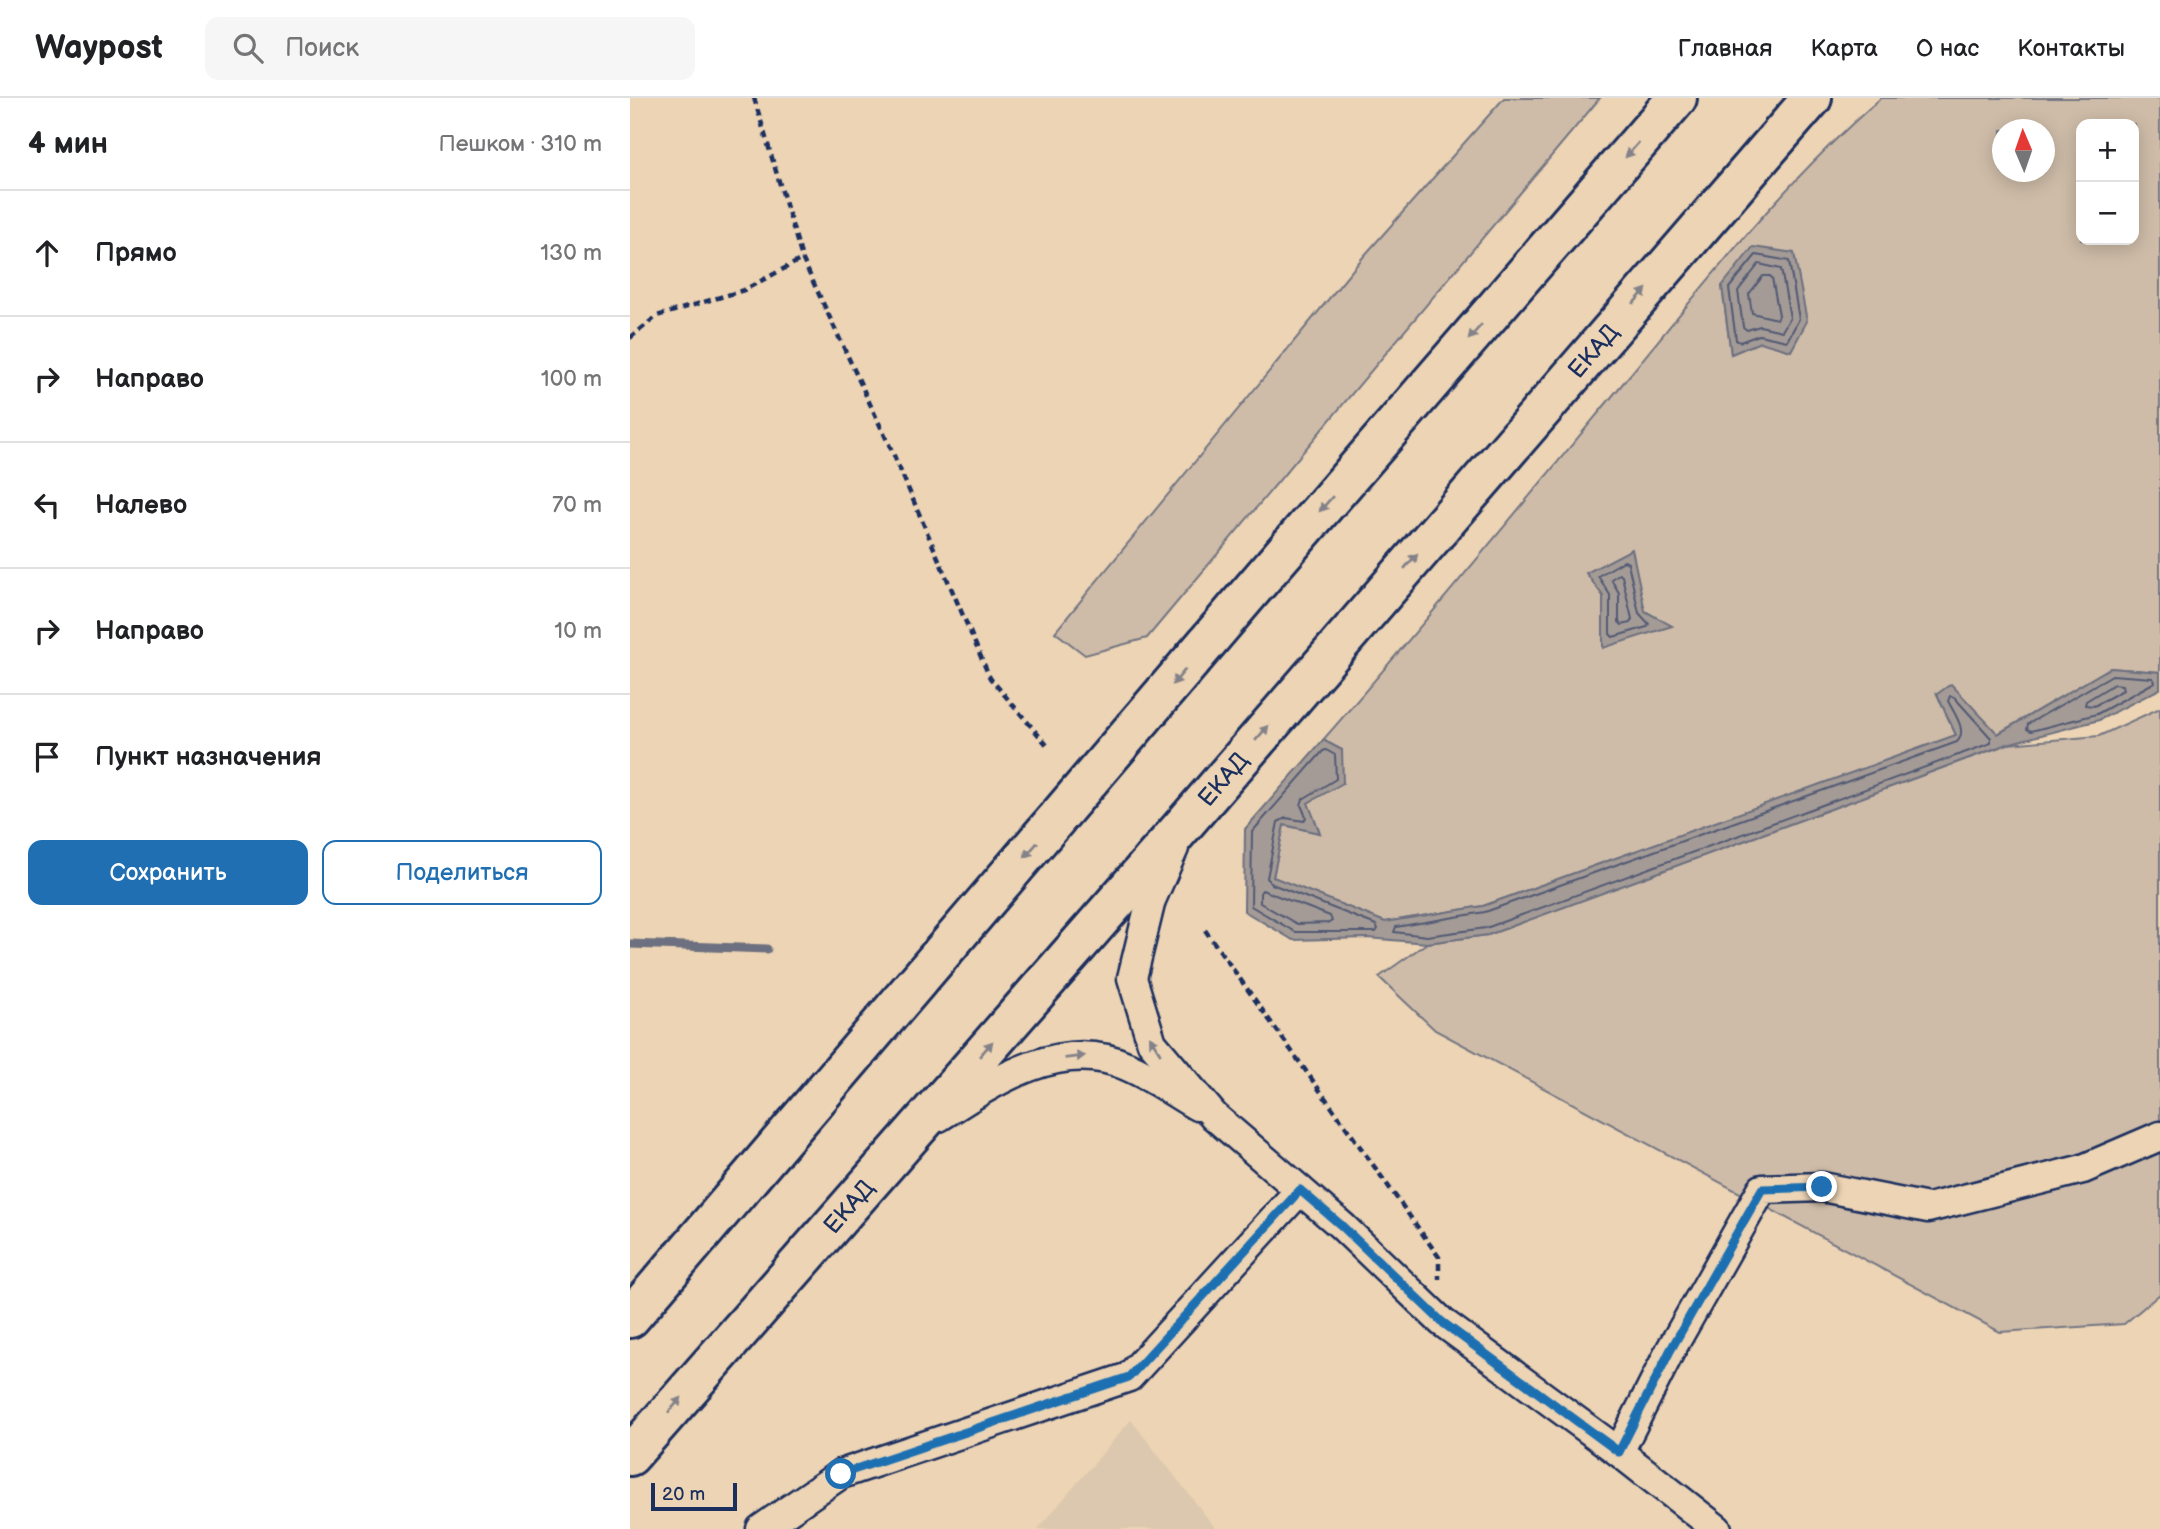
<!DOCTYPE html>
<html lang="ru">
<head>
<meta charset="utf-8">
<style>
  :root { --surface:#fff; --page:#f6f6f6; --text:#202124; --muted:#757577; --line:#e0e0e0; --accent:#1f6fb2 }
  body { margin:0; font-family:"Balsamiq Sans",sans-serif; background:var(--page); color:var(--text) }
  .controls { position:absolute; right:21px; top:21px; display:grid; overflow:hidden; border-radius:14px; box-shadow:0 4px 18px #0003 }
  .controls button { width:63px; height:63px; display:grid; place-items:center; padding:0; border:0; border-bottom:2px solid var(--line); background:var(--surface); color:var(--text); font:35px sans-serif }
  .compass { position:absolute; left:1362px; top:21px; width:63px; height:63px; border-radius:50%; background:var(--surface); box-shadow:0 4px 18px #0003; rotate:358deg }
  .scale { position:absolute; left:21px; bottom:18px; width:86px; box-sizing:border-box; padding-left:7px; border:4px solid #1b2f5e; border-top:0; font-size:19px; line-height:24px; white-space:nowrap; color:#1b2f5e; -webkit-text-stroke:5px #ecd4b4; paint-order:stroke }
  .stop { position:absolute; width:21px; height:21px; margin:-16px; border:5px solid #1f6fb2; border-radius:50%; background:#fff }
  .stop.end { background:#1f6fb2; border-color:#fff; box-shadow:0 2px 7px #0008 }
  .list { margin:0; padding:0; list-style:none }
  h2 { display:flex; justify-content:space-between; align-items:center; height:91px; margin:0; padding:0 28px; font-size:30px }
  h2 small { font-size:23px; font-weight:400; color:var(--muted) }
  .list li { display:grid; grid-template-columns:46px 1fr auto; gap:21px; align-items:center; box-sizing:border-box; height:126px; padding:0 28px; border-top:2px solid var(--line) }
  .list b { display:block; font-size:26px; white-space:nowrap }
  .list em { font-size:23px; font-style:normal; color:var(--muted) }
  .actions { display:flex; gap:14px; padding:21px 28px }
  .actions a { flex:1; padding:16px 0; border:2px solid var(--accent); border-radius:14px; text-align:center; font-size:24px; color:var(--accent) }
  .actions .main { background:var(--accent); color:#fff }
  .icon { flex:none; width:38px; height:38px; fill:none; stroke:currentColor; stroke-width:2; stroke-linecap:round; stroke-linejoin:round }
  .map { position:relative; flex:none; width:1530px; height:1431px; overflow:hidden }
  header { display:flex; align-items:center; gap:42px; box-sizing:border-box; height:98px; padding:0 35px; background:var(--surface); border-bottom:2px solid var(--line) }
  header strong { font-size:33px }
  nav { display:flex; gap:38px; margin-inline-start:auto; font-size:24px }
  .search { width:490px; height:63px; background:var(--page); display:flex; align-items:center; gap:18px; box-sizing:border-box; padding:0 24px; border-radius:14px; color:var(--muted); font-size:26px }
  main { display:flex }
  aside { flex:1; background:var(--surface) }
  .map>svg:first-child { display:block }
</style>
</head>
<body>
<header>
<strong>Waypost</strong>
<div class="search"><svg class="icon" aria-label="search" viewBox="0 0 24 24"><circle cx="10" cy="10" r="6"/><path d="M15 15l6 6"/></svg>Поиск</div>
<nav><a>Главная</a><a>Карта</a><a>О нас</a><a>Контакты</a></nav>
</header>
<main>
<aside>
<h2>4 мин<small>Пешком · 310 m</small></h2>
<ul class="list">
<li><svg class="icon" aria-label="ahead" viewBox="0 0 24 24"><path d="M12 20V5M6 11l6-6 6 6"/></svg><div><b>Прямо</b></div><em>130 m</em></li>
<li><svg class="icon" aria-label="right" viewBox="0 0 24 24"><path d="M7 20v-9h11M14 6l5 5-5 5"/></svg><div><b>Направо</b></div><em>100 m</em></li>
<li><svg class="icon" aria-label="left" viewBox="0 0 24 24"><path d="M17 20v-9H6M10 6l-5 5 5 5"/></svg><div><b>Налево</b></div><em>70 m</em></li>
<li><svg class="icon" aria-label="right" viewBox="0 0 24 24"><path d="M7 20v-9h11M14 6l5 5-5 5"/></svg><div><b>Направо</b></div><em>10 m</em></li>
<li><svg class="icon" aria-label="arrive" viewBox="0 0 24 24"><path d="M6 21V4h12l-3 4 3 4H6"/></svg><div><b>Пункт назначения</b></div></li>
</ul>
<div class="actions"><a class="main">Сохранить</a><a>Поделиться</a></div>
</aside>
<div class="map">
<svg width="1530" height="1431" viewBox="0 0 1530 1431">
  <rect width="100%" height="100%" fill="#ecd4b4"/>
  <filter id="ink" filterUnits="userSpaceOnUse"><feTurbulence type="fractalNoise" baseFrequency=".0143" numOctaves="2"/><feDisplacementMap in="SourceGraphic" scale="14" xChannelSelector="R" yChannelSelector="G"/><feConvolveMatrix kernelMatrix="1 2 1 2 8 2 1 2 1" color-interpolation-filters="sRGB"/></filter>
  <g filter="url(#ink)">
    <!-- built -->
    <path fill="#dcc8ae" d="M501 1322 586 1431H408Z"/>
    <!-- green -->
    <g fill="#cebca8" stroke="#747683" stroke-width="2" fill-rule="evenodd">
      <path d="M874 0H970L517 540 455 557 425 534 734 158Z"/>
      <path d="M1251 0H1530V574L1480 570 1367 636 1307 596 1326 637 853 808 755 824 643 779 654 727 689 735 678 705 712 652 693 642C797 523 898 400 999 278 1079 181 1156 82 1251 0ZM1451 26H1504V142H1451ZM1372 32H1414V74H1372ZM1092 188 1130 244 1101 256ZM973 498 1015 513 1041 528 973 549Z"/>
      <path d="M1530 610V1196L1494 1226 1370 1234 805 932 749 879 797 845 858 837 1378 646 1469 638Z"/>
    </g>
    <!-- water -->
    <g fill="#a49b96" stroke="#6d7080" stroke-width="2">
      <path d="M1123 149 1164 155 1177 223 1161 253 1130 244 1101 256 1092 188Z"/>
      <path d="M1002 451 1015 513 1042 528 973 550V498L956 475Z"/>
      <path d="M1480 570 1530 574V591L1469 622 1377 646 858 837 797 845 737 840 663 842 614 813 615 731 693 642 712 652 713 685 678 705 690 735 654 727 643 779 755 824 853 808 1326 637 1307 596 1321 586 1368 636Z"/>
    </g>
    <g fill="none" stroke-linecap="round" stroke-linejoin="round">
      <!-- shore -->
      <g stroke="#525a74" stroke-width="2">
        <path d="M1126 157 1159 163 1169 221 1157 243 1129 237 1110 244 1106 242 1099 190Z"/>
        <path d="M1129 166 1151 171 1160 220 1152 233 1130 228 1117 232 1113 229 1108 193Z"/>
        <path d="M1133 178H1140L1142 180 1149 217 1147 221 1122 215 1119 196Z"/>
        <path d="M994 463 998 465 1009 515 1019 526 1017 529 983 539 980 536V497L968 478Z"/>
        <path d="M989 476 992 478 1002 521 1000 525 992 527 989 524V495L981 481Z"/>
        <path d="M1482 577 1523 580 1525 584 1467 616 1401 633 1397 631 1398 626Z"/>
        <path d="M1484 586 1492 587 1493 592 1464 608 1455 607 1456 603Z"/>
        <path d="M1320 598 1324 599 1361 640V645L856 830 797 838 764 834 766 829 855 814 1327 644C1338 633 1324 615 1318 603Z"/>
        <path d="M696 652 705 657 706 681 673 701 671 707 676 719 674 723 656 720 648 724 637 780 642 786 746 827 748 831 746 834H665L621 808 622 734 693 653Z"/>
        <path d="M632 792 700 818 702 823 699 825 667 826 630 805V795Z"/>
      </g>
      <!-- stream -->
      <path stroke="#6d7080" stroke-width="9" d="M0 846 137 851"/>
      <!-- minor casing -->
      <g stroke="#1b2f5e" stroke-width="33">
        <g id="minor">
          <path d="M544 750 521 802 502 880 522 945 584 1018 712 1128 812 1224 989 1354 1087 1431"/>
          <path d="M309 1019C363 984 431 938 497 968 521 978 544 995 567 1008"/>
          <path d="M989 1354 1040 1253 1132 1091 1192 1089 1298 1110 1453 1071 1530 1038"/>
          <path d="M131 1431 211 1376 499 1279 670 1092"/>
        </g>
      </g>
      <!-- highway casing -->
      <g stroke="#1b2f5e" stroke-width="44">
        <g id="highway">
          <path d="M0 1220 632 480 1047 0"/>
          <path id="s1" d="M0 1358 556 724 1182 0"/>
        </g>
      </g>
      <!-- path -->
      <g stroke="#1b2f5e" stroke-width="4.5" stroke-dasharray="7 5" stroke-linecap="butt">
        <path d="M124 0 172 160 262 353 360 580 417 647"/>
        <path d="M0 240 27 218 114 192 172 161"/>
        <path d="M575 832 809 1159V1181"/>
      </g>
      <!-- minor -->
      <use href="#minor" stroke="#ecd4b4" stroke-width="28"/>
      <!-- highway -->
      <use href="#highway" stroke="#ecd4b4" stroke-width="38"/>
    </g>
    <!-- one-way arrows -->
    <defs><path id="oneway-solid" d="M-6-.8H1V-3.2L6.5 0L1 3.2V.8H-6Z" transform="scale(1.75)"/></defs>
    <g fill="#848289">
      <use href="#oneway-solid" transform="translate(1002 52) rotate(131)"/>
      <use href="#oneway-solid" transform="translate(1010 198) rotate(-49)"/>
      <use href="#oneway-solid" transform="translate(845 234) rotate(131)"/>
      <use href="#oneway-solid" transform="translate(696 406) rotate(131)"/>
      <use href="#oneway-solid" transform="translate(781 463) rotate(-49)"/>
      <use href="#oneway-solid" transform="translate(549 579) rotate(130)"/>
      <use href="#oneway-solid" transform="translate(632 635) rotate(-49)"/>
      <use href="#oneway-solid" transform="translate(401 752) rotate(131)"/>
      <use href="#oneway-solid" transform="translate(525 947) rotate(-122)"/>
      <use href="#oneway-solid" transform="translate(356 951) rotate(-49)"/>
      <use href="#oneway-solid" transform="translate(445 959) rotate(-7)"/>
      <use href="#oneway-solid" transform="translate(45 1307) rotate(-49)"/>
    </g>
  </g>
  <g fill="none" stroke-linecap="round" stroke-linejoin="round" filter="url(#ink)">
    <!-- route -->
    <path stroke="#1f6fb2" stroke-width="9" d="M211 1376 499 1279 670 1092 712 1128 812 1224 989 1354 1040 1253 1132 1091 1192 1089"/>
  </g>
  <g text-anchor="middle" stroke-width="7" stroke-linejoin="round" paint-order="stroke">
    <!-- street labels -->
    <g font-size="24" fill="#1b2f5e" stroke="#ecd4b4">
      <text dy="8" stroke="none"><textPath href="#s1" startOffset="1466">ЕКАД</textPath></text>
      <text dy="8" stroke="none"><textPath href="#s1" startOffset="900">ЕКАД</textPath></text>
      <text dy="8" stroke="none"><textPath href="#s1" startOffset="332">ЕКАД</textPath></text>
    </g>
  </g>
</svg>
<div class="controls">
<button>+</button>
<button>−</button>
</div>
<svg class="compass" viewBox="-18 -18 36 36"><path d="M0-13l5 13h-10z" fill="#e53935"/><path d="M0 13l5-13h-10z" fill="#757577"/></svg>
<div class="scale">20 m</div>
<div class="stop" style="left:211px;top:1376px"></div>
<div class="stop end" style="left:1192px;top:1089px"></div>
</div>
</main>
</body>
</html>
